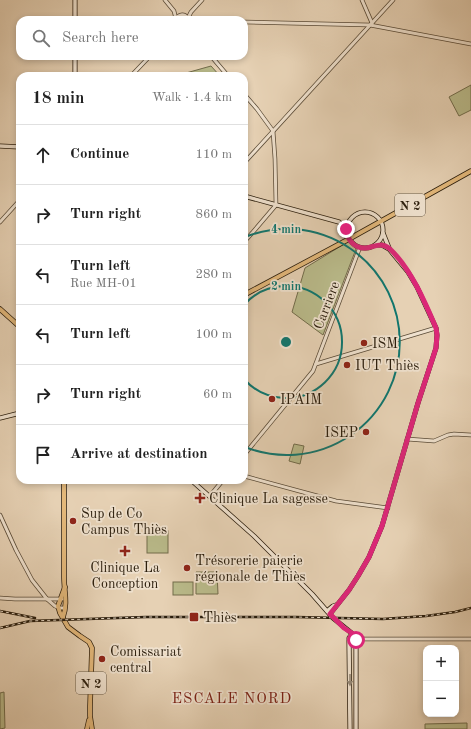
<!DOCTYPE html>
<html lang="en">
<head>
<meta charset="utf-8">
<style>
  :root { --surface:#fff; --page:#f6f6f6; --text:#222; --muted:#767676; --line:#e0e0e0 }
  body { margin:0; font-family:"Old Standard TT",serif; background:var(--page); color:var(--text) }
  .controls { position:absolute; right:12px; bottom:12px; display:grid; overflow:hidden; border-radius:8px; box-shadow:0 2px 6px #0003 }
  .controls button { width:36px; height:36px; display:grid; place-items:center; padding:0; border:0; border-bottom:1px solid var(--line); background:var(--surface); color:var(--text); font:20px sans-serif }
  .stop { position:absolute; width:12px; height:12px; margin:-9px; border:3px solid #db2777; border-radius:50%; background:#fff }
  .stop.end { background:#db2777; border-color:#fff; box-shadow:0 1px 4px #0008 }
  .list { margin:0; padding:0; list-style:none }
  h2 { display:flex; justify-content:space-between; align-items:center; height:52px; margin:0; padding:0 16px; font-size:17px }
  h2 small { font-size:13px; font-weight:400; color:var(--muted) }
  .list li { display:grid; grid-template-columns:26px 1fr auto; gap:12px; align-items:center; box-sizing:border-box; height:60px; padding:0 16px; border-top:1px solid var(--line) }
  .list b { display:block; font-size:15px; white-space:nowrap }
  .list p { margin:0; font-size:13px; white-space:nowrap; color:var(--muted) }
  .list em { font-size:13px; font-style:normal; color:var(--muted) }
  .icon { flex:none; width:22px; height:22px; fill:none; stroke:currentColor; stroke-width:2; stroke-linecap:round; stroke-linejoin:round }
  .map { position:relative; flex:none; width:471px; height:729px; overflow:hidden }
  .search { position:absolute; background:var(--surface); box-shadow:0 2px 6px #0003; left:16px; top:16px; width:232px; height:44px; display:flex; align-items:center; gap:10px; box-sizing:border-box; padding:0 14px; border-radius:12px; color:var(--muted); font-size:15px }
  .panel { position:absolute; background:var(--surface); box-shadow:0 2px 6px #0003; left:16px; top:72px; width:232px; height:412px; border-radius:12px }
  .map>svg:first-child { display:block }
</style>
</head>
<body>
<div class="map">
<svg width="471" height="729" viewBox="0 0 471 729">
  <rect width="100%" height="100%" fill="#e6d1b4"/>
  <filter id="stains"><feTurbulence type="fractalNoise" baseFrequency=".005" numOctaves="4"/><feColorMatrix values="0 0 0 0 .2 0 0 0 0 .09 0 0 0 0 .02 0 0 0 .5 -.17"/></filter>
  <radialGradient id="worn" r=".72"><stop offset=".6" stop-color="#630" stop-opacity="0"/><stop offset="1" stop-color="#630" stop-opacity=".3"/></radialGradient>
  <!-- green -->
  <g fill="#b9ba8a" stroke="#726c4b">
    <path d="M211 66 220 76H183L186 73Z"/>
    <path d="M471 85V110L459 116 449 97Z"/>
    <path d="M349 241 356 249 323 335 292 312 305 268Z"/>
    <path d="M294 444 304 446 300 464 289 461Z"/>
    <rect x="147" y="531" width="21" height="22"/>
    <path d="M196 572H217L218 594H196Z"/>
    <rect x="173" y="582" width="20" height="13"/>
    <path d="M4 692 5 728 0 729V693Z"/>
    <path d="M467 723V729H425V724Z"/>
  </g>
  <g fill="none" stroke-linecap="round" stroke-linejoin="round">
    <!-- tertiary casing -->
    <g stroke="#594a36" stroke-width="4.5">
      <g id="tertiary">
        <path d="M165 0 174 11 176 19"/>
        <path d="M362 0 372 23"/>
        <path d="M188 18 191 12 202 0"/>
        <path d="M175 20C178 14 184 13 188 18"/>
        <path d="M244 22 370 25 471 44"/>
        <path d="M211 56 228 76"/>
        <path d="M131 76 150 56"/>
        <path d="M244 94 257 109 273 131 275 159 276 205 253 232 244 242"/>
        <path d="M244 163 393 0"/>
        <path d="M0 222 20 200"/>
        <path d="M316 364 436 328"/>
        <path d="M407 439 434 441 448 435 454 434 471 435"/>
        <path d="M244 455 313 371 360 247"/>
        <path d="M244 476 336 501 388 508"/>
        <path d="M210 496 223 480"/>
        <path d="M0 515 16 550 32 580 47 599 55 606 60 608H65"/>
        <path d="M0 598 15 599H62"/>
        <path d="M357 639H471"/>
      </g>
    </g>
    <!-- secondary casing -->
    <g stroke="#2a1d0c" stroke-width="5">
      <g id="secondary">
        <path d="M75 0V20"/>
        <path d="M75 56V76"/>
        <path d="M0 146 20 147"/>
        <path d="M244 196 339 222 346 229"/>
        <circle cx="365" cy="230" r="18"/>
        <path d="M383 233 389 248"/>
        <path d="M0 418 20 413"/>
        <path d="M191 480 254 536 312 594 333 618 354 635"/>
        <path d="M327 611 333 606 336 605"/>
        <path d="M330 614 349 590 358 576 369 557 382 526 418 403 436 348 437 335 436 328 417 287 408 272 389 249 382 245H375"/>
        <circle cx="353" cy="639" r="4"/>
        <path d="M349 641 350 729"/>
        <path d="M356 641V729"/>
      </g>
    </g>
    <!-- primary casing -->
    <g stroke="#2a1d0c" stroke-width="5.5">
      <path id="primary" d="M0 309 20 327"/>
    </g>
    <!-- trunk casing -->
    <g stroke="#2a1d0c" stroke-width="5.5">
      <g id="trunk">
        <path d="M244 295 349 239 471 171"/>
        <path d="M65 587 58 606 60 613 68 627 80 636 89 642 92 648 90 706V716L92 729"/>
        <path d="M63 617C68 603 64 591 64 577 64 545 64 512 64 480"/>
        <path d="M87 729 89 720"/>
      </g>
    </g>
    <!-- tertiary -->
    <use href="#tertiary" stroke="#efe1ce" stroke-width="3"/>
    <!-- secondary -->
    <use href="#secondary" stroke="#efe1ce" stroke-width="3.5"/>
    <!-- primary -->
    <use href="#primary" stroke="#e3b87a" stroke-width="4"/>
    <!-- trunk -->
    <use href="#trunk" stroke="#e3b87a" stroke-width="4"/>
    <!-- rail casing -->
    <g stroke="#2a1d0c" stroke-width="2.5">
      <g id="rail">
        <path d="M0 611 35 618"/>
        <path d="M0 628 30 621 146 617H296L383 619 426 616 455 612 471 608"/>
      </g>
    </g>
    <!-- rail -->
    <use href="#rail" stroke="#efe1ce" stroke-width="1" stroke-dasharray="3" stroke-linecap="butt"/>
  </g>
  <!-- one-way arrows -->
  <defs><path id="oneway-solid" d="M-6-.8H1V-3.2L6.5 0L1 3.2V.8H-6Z"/></defs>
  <use fill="#968977" href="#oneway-solid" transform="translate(350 680) rotate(90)"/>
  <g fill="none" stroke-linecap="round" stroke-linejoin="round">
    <!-- route -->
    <path stroke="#db2777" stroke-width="5" d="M346 229C347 240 355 249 366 248 375 247 381 241 390 249 411 269 425 302 436 328L437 335 436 348 418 403 382 526 369 557 358 576 349 590 330 614 344 628 355 635 356 638V640"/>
  </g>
  <!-- distance rings -->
  <g fill="none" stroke="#0f766e" stroke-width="2">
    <path d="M244 305A56 56 0 1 1 244 379"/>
    <path d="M245 237A113 113 0 1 1 245 447"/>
  </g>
  <!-- markers -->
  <g fill="#8f2418" stroke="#efe1ce" stroke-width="1.5">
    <circle cx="364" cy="343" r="4"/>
    <circle cx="347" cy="365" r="4"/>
    <circle cx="272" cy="399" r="4"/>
    <circle cx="366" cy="432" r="4"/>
    <path d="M198 492h4v4h4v4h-4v4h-4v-4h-4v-4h4z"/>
    <circle cx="73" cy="521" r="4"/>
    <path d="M123 545h4v4h4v4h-4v4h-4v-4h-4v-4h4z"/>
    <circle cx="187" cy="568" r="4"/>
    <rect x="189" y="612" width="10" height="10" rx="2"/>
    <circle cx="102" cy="659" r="4"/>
  </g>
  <g text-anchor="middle" stroke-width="3.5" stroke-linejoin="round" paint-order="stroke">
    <!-- shield labels -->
    <g fill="#efe1ce" stroke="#655846" stroke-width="1">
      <rect x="395" y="194" width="30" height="22" rx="3"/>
      <rect x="76" y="672" width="30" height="22" rx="3"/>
    </g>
    <g font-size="13" font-weight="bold" fill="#2a1d0c">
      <text x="410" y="210">N 2</text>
      <text x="91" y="688">N 2</text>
    </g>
    <!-- street labels -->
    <g font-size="14" fill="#2a1d0c" stroke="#efe1ce">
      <text transform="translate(326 305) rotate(-69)" y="5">Carriere</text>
    </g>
    <!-- poi labels -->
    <g font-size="14" fill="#2a1d0c" stroke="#efe1ce" text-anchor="start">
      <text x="372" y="348">ISM</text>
      <text x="355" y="370">IUT Thiès</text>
      <text x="280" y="404">IPAIM</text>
      <text x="358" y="437" text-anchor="end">ISEP</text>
      <text x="209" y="503">Clinique La sagesse</text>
      <text x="81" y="518">Sup de Co<tspan x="81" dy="16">Campus Thiès</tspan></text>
      <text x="195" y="565">Trésorerie paierie<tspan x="195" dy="16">régionale de Thiès</tspan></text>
      <text x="125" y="572" text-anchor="middle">Clinique La<tspan x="125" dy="16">Conception</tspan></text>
      <text x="203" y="622">Thiès</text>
      <text x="110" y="656">Comissariat<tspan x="110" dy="16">central</tspan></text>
    </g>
    <!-- neighbourhood labels -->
    <g font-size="15" letter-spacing="1" fill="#7a1f14" stroke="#efe1ce">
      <text x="232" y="703">ESCALE NORD</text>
    </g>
  </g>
  <circle cx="286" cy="342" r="6" fill="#0f766e" stroke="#efe1ce" stroke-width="2"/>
  <g font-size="12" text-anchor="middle" font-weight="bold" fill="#0f766e" stroke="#efe1ce" stroke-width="3.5" stroke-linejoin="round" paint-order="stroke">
    <text x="286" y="233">4 min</text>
    <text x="286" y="290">2 min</text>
  </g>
  <rect width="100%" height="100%" filter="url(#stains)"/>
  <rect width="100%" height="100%" fill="url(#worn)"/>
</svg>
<div class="controls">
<button>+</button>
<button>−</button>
</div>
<div class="stop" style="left:356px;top:640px"></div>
<div class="stop end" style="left:346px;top:229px"></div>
<div class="search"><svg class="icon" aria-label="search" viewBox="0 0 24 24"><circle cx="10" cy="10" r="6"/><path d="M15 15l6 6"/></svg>Search here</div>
<section class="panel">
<h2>18 min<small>Walk · 1.4 km</small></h2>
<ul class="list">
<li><svg class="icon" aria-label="ahead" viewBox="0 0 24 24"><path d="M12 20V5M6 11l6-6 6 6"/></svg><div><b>Continue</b></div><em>110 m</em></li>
<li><svg class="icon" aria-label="right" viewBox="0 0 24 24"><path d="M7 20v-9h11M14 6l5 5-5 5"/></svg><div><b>Turn right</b></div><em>860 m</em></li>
<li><svg class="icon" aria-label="left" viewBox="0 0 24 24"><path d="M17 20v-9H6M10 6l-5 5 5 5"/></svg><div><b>Turn left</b><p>Rue MH-01</p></div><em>280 m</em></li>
<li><svg class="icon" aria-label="left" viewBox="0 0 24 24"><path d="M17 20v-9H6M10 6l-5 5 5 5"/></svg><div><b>Turn left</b></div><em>100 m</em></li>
<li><svg class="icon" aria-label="right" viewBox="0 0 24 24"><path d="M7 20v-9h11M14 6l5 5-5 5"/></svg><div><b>Turn right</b></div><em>60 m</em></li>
<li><svg class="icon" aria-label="arrive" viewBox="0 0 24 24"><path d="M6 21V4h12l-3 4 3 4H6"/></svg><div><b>Arrive at destination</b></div></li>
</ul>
</section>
</div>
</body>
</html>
